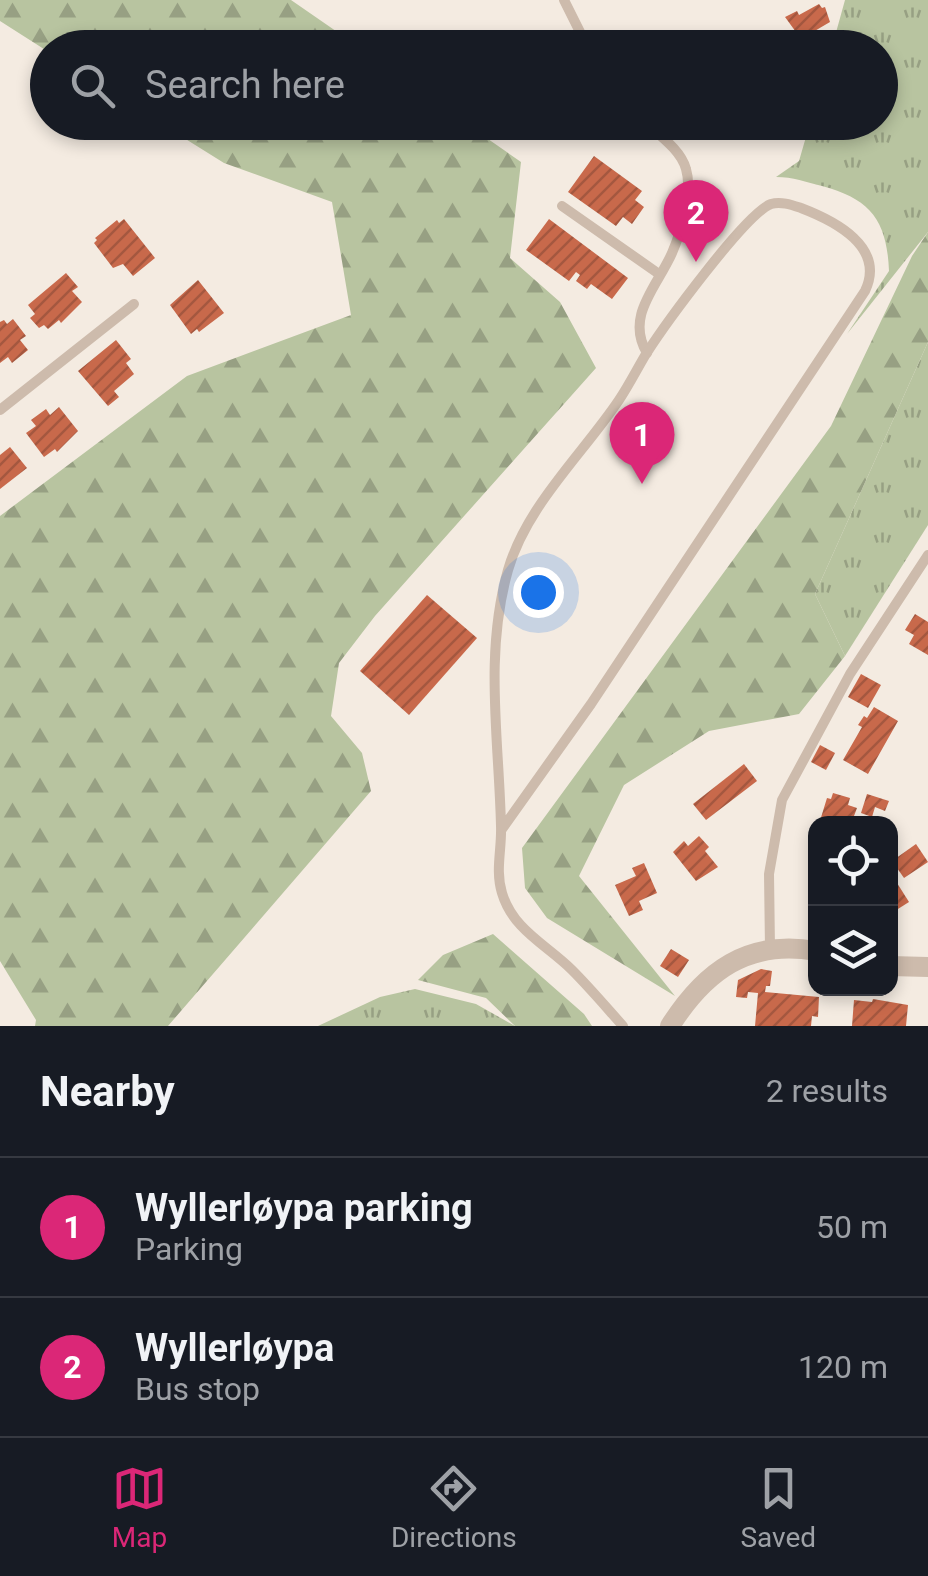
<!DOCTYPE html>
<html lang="en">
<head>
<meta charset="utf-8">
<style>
  :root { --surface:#171b24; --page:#242831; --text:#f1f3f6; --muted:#9ea1a6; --line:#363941; --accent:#db2777 }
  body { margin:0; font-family:Roboto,sans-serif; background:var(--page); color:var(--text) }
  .controls { position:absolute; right:30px; bottom:30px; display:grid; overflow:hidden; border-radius:20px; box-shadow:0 5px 15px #0003 }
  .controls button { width:90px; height:90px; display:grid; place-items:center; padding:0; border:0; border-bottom:2px solid var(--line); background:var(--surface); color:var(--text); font:50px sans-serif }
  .you { position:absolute; left:538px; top:592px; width:35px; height:35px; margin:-25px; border:8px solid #fff; border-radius:50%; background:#1a73e8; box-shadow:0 0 0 15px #1a73e833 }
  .badge { display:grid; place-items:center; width:65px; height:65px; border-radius:50%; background:var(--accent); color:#fff; font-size:32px; font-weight:700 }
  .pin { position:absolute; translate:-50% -82px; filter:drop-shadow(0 2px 5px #0008) }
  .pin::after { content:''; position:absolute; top:52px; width:35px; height:30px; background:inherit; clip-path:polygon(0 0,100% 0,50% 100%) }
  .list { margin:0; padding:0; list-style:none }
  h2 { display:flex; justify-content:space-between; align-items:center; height:130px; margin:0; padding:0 40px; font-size:42px }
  h2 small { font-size:32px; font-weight:400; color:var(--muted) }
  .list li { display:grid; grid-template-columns:65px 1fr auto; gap:30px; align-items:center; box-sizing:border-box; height:140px; padding:0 40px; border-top:2px solid var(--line) }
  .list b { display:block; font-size:38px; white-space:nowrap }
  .list p { margin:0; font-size:32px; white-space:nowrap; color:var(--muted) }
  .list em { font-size:32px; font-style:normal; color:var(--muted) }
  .icon { flex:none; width:55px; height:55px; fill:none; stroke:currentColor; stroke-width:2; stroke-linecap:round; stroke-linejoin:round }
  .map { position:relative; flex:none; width:928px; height:1026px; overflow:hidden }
  .search { position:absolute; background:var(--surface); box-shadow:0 5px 15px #0003; left:30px; right:30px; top:30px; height:110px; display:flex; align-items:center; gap:25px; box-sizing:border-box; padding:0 35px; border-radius:55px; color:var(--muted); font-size:38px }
  .sheet { height:410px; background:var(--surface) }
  nav { display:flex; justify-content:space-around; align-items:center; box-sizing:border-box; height:140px; border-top:2px solid var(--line); background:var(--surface); font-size:28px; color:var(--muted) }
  nav a { display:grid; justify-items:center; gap:5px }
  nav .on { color:var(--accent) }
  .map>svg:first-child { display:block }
</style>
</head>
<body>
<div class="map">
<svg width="928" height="1026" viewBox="0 0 928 1026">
  <defs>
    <pattern id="grass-tufts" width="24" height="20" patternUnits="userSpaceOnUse" patternTransform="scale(2.5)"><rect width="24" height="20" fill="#b8c4a0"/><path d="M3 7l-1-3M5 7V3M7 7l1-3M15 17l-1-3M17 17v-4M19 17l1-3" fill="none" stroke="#97a083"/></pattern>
    <pattern id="forest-firs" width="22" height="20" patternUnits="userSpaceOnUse" patternTransform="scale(2.5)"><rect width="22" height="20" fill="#b8c4a0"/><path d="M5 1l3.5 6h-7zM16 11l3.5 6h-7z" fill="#97a083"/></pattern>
    <pattern id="building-hatch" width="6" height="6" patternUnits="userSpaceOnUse" patternTransform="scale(2.5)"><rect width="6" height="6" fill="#c8694b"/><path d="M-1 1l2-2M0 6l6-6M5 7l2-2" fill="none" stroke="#a4573f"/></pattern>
  </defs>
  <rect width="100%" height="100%" fill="#f4ebe1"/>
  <!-- grass -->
  <g fill="url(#grass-tufts)">
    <path d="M845 0H928V232L847 334 889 271C887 221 871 199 822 186 806 182 793 177 776 177L799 161 810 123 880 122V48L832 47Z"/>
    <path d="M928 342V525L845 656 815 594Z"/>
    <path d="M415 989 476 1004 515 1026H318L380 997Z"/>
  </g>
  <!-- forest -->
  <g fill="url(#forest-firs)">
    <path d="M0 0H291L359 47 48 48 47 51 0 21Z"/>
    <path d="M160 123H465L521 162 510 258 560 302 596 368 375 616 339 663 331 716 362 753 371 791 168 1026H35L36 1020 0 961V516L187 376 351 315 332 202 224 163Z"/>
    <path d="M928 232V342L815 594 845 656 799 714 709 731 624 785 579 876 675 996 547 918 525 888 522 848 831 426 912 256Z"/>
    <path d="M493 934 584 1014 592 1026H515L486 998 418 980 443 955Z"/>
  </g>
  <!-- building -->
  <g fill="url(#building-hatch)">
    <path d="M819 4 822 8 825 7 830 22 801 39 785 17 797 11 799 15Z"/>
    <path d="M594 156 642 191 635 200 644 207 632 224 623 217 616 226 568 192Z"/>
    <path d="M124 219 155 258 133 276 123 264 113 268 94 243 97 240 95 238 117 220 119 223Z"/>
    <path d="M549 219 628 278 612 299 591 284 587 289 576 281 580 275 576 272 569 281 526 250Z"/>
    <path d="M66 273 78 287 72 291 82 302 61 323 59 320 48 329 44 325 39 328 30 318 35 314 28 305Z"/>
    <path d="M198 280 224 313 199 332 197 329 191 334 170 305Z"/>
    <path d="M13 319 26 336 20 340 28 350 12 363 8 357 0 363V322L4 320 7 324Z"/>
    <path d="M116 340 131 359 126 363 134 374 114 391 119 397 108 406 78 371Z"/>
    <path d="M59 407 78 431 57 452 55 449 44 457 26 433 36 426 31 420 46 409 50 415Z"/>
    <path d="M10 447 27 468 0 489V455Z"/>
    <path d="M427 595 477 638 409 715 360 671Z"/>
    <path d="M915 614 928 622V655L909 644 914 635 905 630Z"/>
    <path d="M861 674 881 685 868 708 848 697Z"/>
    <path d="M874 707 898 721 868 774 843 760 862 727 858 725 864 716 867 718Z"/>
    <path d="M820 745 835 753 826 770 811 762Z"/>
    <path d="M744 764 757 781 706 820 693 804Z"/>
    <path d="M833 793 850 798 848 805 857 808 851 824H819L827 798 831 799Z"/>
    <path d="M867 794 889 801 885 811 875 807 872 817 861 813Z"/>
    <path d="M699 836 709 847 705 851 718 867 696 881 673 852 684 841 688 846Z"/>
    <path d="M916 844 928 862 904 878 892 861Z"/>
    <path d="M644 863 657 893 639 901 643 910 629 916 615 885 636 876 632 868Z"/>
    <path d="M897 883 909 902 890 914V888Z"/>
    <path d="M671 949 689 960 678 977 660 966Z"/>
    <path d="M761 969 772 971 770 986H766L765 992 819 997 818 1017 812 1016 811 1026H755L758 993 748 992 747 998 736 997 738 980Z"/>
    <path d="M873 999 908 1005 906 1026H852L854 1000 872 1002Z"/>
  </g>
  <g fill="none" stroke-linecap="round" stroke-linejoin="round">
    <!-- lane -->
    <g stroke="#cdbbac" stroke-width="10">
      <path d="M564 0 588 48"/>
      <path d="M645 122C659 135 681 150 686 169 693 192 681 232 672 253 657 287 625 316 647 353"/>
      <path d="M562 206 659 274"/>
      <path d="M0 410 134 304"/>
      <path d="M502 829 591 704 865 291C886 247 835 221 801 208 792 205 781 201 771 204 745 214 664 326 646 354 637 369 629 385 619 400 582 455 527 505 508 570 484 655 499 739 501 826 502 849 495 870 502 893 513 930 547 945 572 970 590 988 606 1007 623 1026"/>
      <path d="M770 949 769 874 782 800 850 674 928 555"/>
    </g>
    <!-- street -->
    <g stroke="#cdbbac" stroke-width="20">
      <path d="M890 966 928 967"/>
      <path d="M670 1026C705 971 748 939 816 951"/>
    </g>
  </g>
</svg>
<div class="controls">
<button><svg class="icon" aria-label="locate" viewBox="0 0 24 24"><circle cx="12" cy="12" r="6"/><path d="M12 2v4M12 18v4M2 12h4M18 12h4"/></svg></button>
<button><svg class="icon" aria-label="layers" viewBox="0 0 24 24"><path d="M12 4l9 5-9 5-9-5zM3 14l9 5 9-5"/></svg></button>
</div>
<div class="you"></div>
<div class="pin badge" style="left:642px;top:484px">1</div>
<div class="pin badge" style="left:696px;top:262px">2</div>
<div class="search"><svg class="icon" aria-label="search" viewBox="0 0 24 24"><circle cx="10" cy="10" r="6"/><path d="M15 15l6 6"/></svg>Search here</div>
</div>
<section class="sheet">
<h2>Nearby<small>2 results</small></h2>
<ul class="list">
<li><span class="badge">1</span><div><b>Wyllerløypa parking</b><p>Parking</p></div><em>50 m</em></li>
<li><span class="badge">2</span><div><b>Wyllerløypa</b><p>Bus stop</p></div><em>120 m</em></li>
</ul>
</section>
<nav>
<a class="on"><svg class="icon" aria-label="map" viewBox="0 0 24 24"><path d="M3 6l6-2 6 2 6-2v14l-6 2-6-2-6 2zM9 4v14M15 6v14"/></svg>Map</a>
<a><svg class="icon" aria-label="directions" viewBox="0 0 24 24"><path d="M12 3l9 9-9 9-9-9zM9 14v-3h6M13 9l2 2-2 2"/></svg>Directions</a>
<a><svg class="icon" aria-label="saved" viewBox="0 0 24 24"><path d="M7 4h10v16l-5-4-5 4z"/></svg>Saved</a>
</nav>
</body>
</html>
